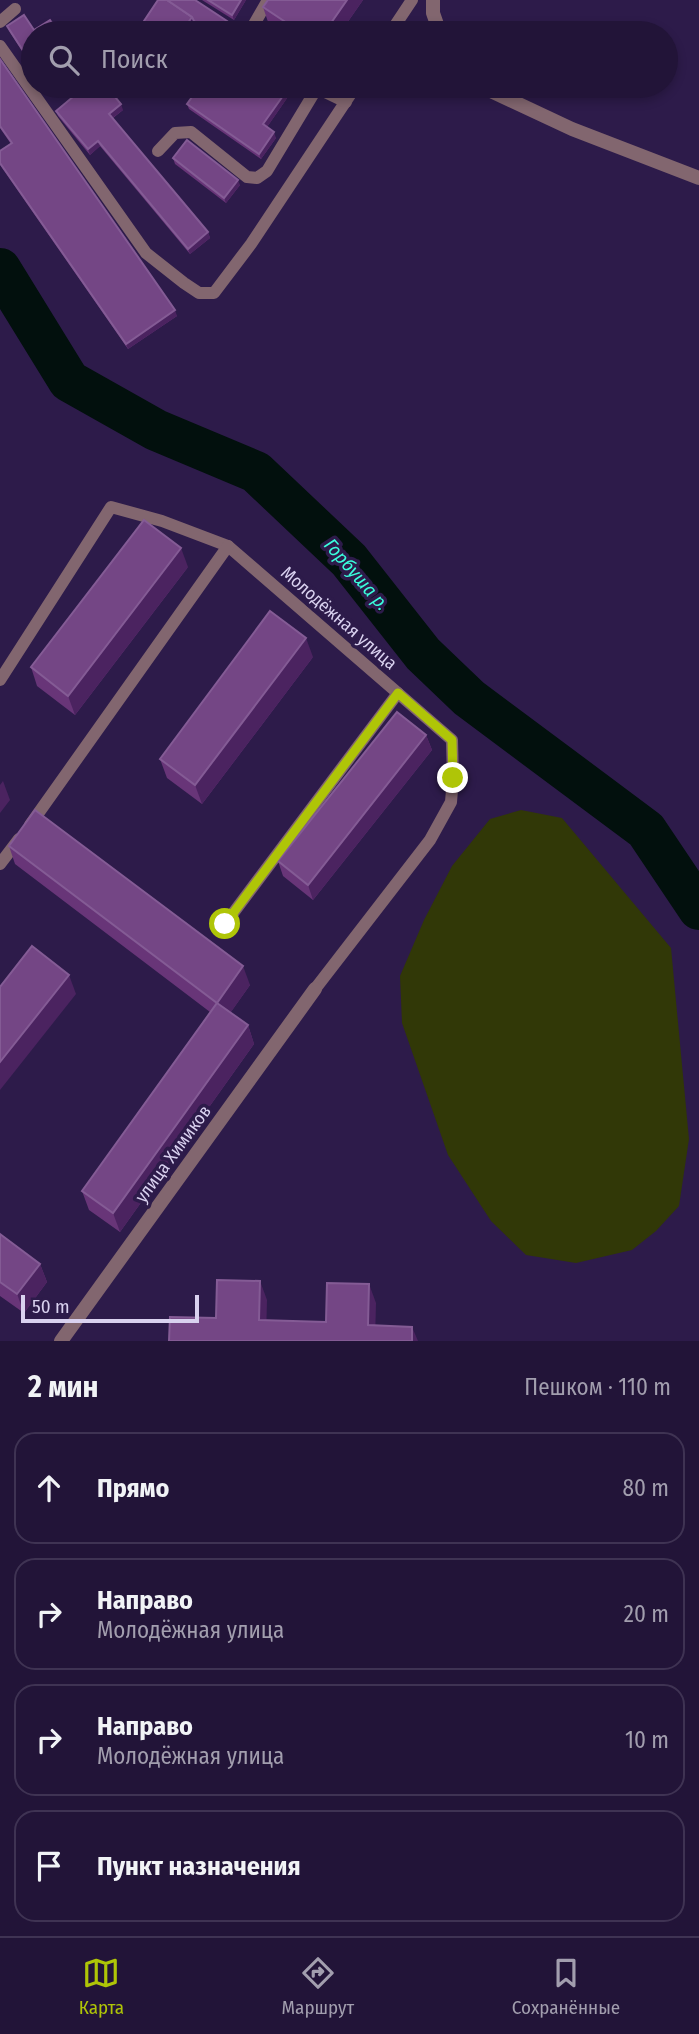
<!DOCTYPE html>
<html lang="ru">
<head>
<meta charset="utf-8">
<style>
  :root { --surface:#221438; --page:#2a1d40; --text:#f1f3f6; --muted:#a29eae; --line:#3f3353; --accent:#afc507 }
  body { margin:0; font-family:"Fira Sans Condensed",sans-serif; background:var(--page); color:var(--text) }
  .scale { position:absolute; left:21px; bottom:18px; width:178px; box-sizing:border-box; padding-left:7px; border:4px solid #d9d1ef; border-top:0; font-size:19px; line-height:24px; white-space:nowrap; color:#d9d1ef; -webkit-text-stroke:5px #2d1b4a; paint-order:stroke }
  .stop { position:absolute; width:21px; height:21px; margin:-16px; border:5px solid #afc507; border-radius:50%; background:#fff }
  .stop.end { background:#afc507; border-color:#fff; box-shadow:0 2px 7px #0008 }
  .list { margin:0; padding:0; list-style:none }
  h2 { display:flex; justify-content:space-between; align-items:center; height:91px; margin:0; padding:0 28px; font-size:30px }
  h2 small { font-size:23px; font-weight:400; color:var(--muted) }
  .list li { display:grid; grid-template-columns:46px 1fr auto; gap:21px; align-items:center; box-sizing:border-box; height:112px; margin:0 14px 14px; padding:0 14px; border:2px solid var(--line); border-radius:21px }
  .list b { display:block; font-size:26px; white-space:nowrap }
  .list p { margin:0; font-size:23px; white-space:nowrap; color:var(--muted) }
  .list em { font-size:23px; font-style:normal; color:var(--muted) }
  .icon { flex:none; width:38px; height:38px; fill:none; stroke:currentColor; stroke-width:2; stroke-linecap:round; stroke-linejoin:round }
  .map { position:relative; flex:none; width:699px; height:1341px; overflow:hidden }
  .search { position:absolute; background:var(--surface); box-shadow:0 4px 10px #0003; left:21px; right:21px; top:21px; height:77px; display:flex; align-items:center; gap:18px; box-sizing:border-box; padding:0 24px; border-radius:38px; color:var(--muted); font-size:26px }
  .sheet { height:595px; background:var(--surface) }
  nav { display:flex; justify-content:space-around; align-items:center; box-sizing:border-box; height:98px; border-top:2px solid var(--line); background:var(--surface); font-size:19px; color:var(--muted) }
  nav a { display:grid; justify-items:center; gap:4px }
  nav .on { color:var(--accent) }
  .map>svg:first-child { display:block }
</style>
</head>
<body>
<div class="map">
<svg width="699" height="1341" viewBox="0 0 699 1341">
  <rect width="100%" height="100%" fill="#2d1b4a"/>
  <!-- green -->
  <path fill="#313807" d="M521 810 562 818 671 948 689 1139 679 1206 656 1231 632 1250 576 1263 526 1255 491 1221 448 1155 402 1023 400 976 424 920 452 866 490 819Z"/>
  <g fill="none" stroke-linecap="round" stroke-linejoin="round">
    <!-- river -->
    <path stroke="#02100d" stroke-width="42" d="M0 269 69 381 156 430 256 472 349 560 423 654 469 698 646 830 699 909"/>
    <!-- service -->
    <g stroke="#82666f" stroke-width="12">
      <path d="M0 22 15 9"/>
      <path d="M249 33 268 0"/>
      <path d="M390 33 412 0"/>
      <path d="M0 46 146 253 184 283 199 293H214L251 244 356 86"/>
      <path d="M313 86 346 102"/>
      <path d="M158 151 175 133 191 132 247 177 257 178 267 171 317 88"/>
      <path d="M0 680 111 507 162 521 228 546 452 740 453 778 451 802 430 840 315 989"/>
      <path d="M30 825 228 546"/>
      <path d="M0 864 19 839"/>
      <path d="M225 924 398 693"/>
    </g>
    <!-- minor -->
    <path stroke="#82666f" stroke-width="14" d="M61 1341 315 989"/>
    <!-- tertiary -->
    <g stroke="#82666f" stroke-width="14">
      <path d="M433 0V13L440 33"/>
      <path d="M480 86 572 129 699 178"/>
    </g>
  </g>
  <!-- wall -->
  <g fill="#683578">
    <path d="M158 0 231 31 230 33H201L198 31 196 33H136Z"/>
    <path d="M202 0H246L234 20Z"/>
    <path d="M268 0H363L340 33H285L268 22 263 7Z"/>
    <path d="M7 26 34 30 33 68 9 31Z"/>
    <path d="M0 59 177 316 128 349 0 165V151L11 144 0 128Z"/>
    <path d="M292 91 267 127 276 138 261 159 189 109 187 104 223 92Z"/>
    <path d="M123 110 113 118 208 232 210 238 190 254 100 146 90 155 58 116 56 111Z"/>
    <path d="M173 158 240 185 226 203 175 164Z"/>
    <path d="M188 567 75 715 37 686 31 667Z"/>
    <path d="M313 657 202 804 167 778 160 759Z"/>
    <path d="M426 735 432 750 313 900 283 876 278 861Z"/>
    <path d="M9 846 250 985 230 1013 248 1025 254 1044 120 1232 89 1210 82 1191 210 1012 15 864Z"/>
    <path d="M0 1234 40 1264 47 1282 24 1313 0 1296Z"/>
  </g>
  <!-- shaded-wall -->
  <g fill="#4b2360">
    <path d="M241 0H246L234 20 232 15Z"/>
    <path d="M347 0H363L340 33H324Z"/>
    <path d="M192 17 198 31 196 33H181Z"/>
    <path d="M227 21 231 31 230 33H219Z"/>
    <path d="M55 86H65L51 95 49 90Z"/>
    <path d="M290 86 292 91 265 130 263 124Z"/>
    <path d="M121 104 123 110 111 119 109 114Z"/>
    <path d="M274 132 276 138 261 159 259 154Z"/>
    <path d="M98 141 100 146 90 155 88 149Z"/>
    <path d="M238 180 240 185 226 203 224 198Z"/>
    <path d="M208 232 210 238 190 254 188 249Z"/>
    <path d="M175 310 177 316 128 349 126 344Z"/>
    <path d="M181 548 188 567 75 715 68 696Z"/>
    <path d="M306 638 313 657 202 804 195 785Z"/>
    <path d="M426 735 432 750 313 900 308 885Z"/>
    <path d="M3 781 10 800 0 813V785Z"/>
    <path d="M243 966 250 985 224 1022 217 1003Z"/>
    <path d="M69 975 76 994 0 1090V1062Z"/>
    <path d="M248 1025 254 1044 120 1232 113 1213Z"/>
    <path d="M40 1264 47 1282 24 1313 17 1294Z"/>
    <path d="M260 1281 267 1300 266 1339 259 1320Z"/>
    <path d="M369 1284 376 1303 375 1341 368 1325Z"/>
    <path d="M412 1327 418 1341H412Z"/>
  </g>
  <!-- building -->
  <g fill="#744685" stroke="#845b95" stroke-width="2">
    <path d="M158 0H167L192 17 181 33H136Z"/>
    <path d="M167 0H195L227 21 219 33H213L194 21 192 17Z"/>
    <path d="M208 0H241L232 15Z"/>
    <path d="M268 0H347L324 33H302L263 7Z"/>
    <path d="M24 15 34 30 50 20 59 33H33V66L7 26Z"/>
    <path d="M0 59 175 310 126 344 0 163V151L12 143 0 126Z"/>
    <path d="M46 86H55L49 90Z"/>
    <path d="M86 86H106L121 104 109 114 208 232 188 249 98 141 88 149 56 111Z"/>
    <path d="M200 86H214L223 92 228 86H290L263 124 274 132 259 154 187 104Z"/>
    <path d="M187 140 238 180 224 198 173 158Z"/>
    <path d="M144 520 181 548 68 696 31 667Z"/>
    <path d="M270 611 306 638 195 785 160 759Z"/>
    <path d="M397 712 426 735 308 885 278 861Z"/>
    <path d="M35 810 243 966 217 1003 9 846Z"/>
    <path d="M32 946 69 975 0 1062V987Z"/>
    <path d="M217 1003 248 1025 113 1213 82 1191Z"/>
    <path d="M0 1234 40 1264 17 1294 0 1282Z"/>
    <path d="M217 1280 260 1281 259 1320 326 1322 327 1283 369 1284 368 1325 412 1327V1341H169L170 1317 216 1318Z"/>
  </g>
  <g fill="none" stroke-linecap="round" stroke-linejoin="round">
    <!-- route -->
    <path stroke="#afc507" stroke-width="9" d="M225 924 398 693 452 740 453 778"/>
  </g>
  <g text-anchor="middle" stroke-width="7" stroke-linejoin="round" paint-order="stroke">
    <!-- street labels -->
    <g font-size="18" fill="#d9d1ef" stroke="#2d1b4a">
      <text transform="translate(339 618) rotate(41)" y="6">Молодёжная улица</text>
      <text transform="translate(173 1154) rotate(-54)" y="6">улица Химиков</text>
    </g>
    <!-- water labels -->
    <g font-size="19" font-style="italic" fill="#3afedc" stroke="#2d1b4a">
      <text transform="translate(357 574) rotate(49)" y="7">Горбуша р.</text>
    </g>
  </g>
</svg>
<div class="scale">50 m</div>
<div class="stop" style="left:225px;top:924px"></div>
<div class="stop end" style="left:453px;top:778px"></div>
<div class="search"><svg class="icon" aria-label="search" viewBox="0 0 24 24"><circle cx="10" cy="10" r="6"/><path d="M15 15l6 6"/></svg>Поиск</div>
</div>
<section class="sheet">
<h2>2 мин<small>Пешком · 110 m</small></h2>
<ul class="list">
<li><svg class="icon" aria-label="ahead" viewBox="0 0 24 24"><path d="M12 20V5M6 11l6-6 6 6"/></svg><div><b>Прямо</b></div><em>80 m</em></li>
<li><svg class="icon" aria-label="right" viewBox="0 0 24 24"><path d="M7 20v-9h11M14 6l5 5-5 5"/></svg><div><b>Направо</b><p>Молодёжная улица</p></div><em>20 m</em></li>
<li><svg class="icon" aria-label="right" viewBox="0 0 24 24"><path d="M7 20v-9h11M14 6l5 5-5 5"/></svg><div><b>Направо</b><p>Молодёжная улица</p></div><em>10 m</em></li>
<li><svg class="icon" aria-label="arrive" viewBox="0 0 24 24"><path d="M6 21V4h12l-3 4 3 4H6"/></svg><div><b>Пункт назначения</b></div></li>
</ul>
</section>
<nav>
<a class="on"><svg class="icon" aria-label="map" viewBox="0 0 24 24"><path d="M3 6l6-2 6 2 6-2v14l-6 2-6-2-6 2zM9 4v14M15 6v14"/></svg>Карта</a>
<a><svg class="icon" aria-label="directions" viewBox="0 0 24 24"><path d="M12 3l9 9-9 9-9-9zM9 14v-3h6M13 9l2 2-2 2"/></svg>Маршрут</a>
<a><svg class="icon" aria-label="saved" viewBox="0 0 24 24"><path d="M7 4h10v16l-5-4-5 4z"/></svg>Сохранённые</a>
</nav>
</body>
</html>
